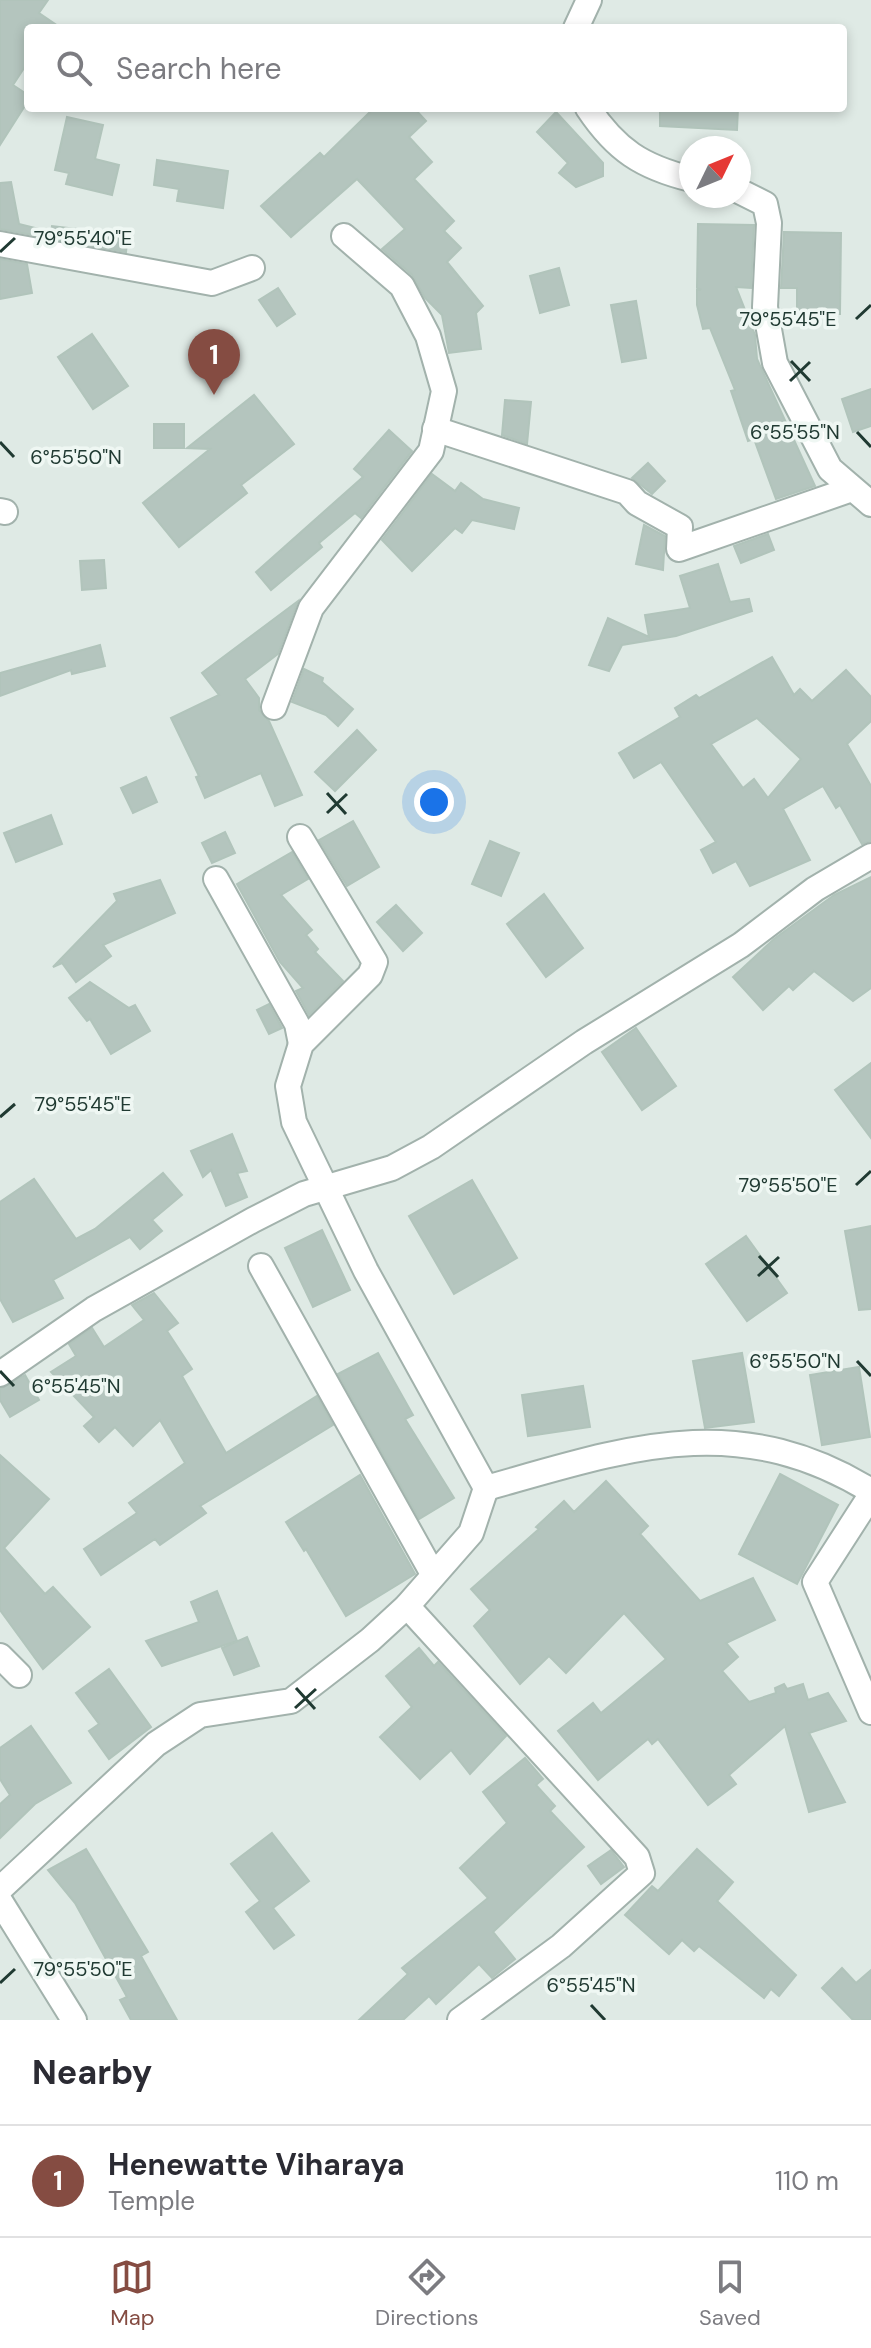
<!DOCTYPE html>
<html lang="en">
<head>
<meta charset="utf-8">
<style>
  :root { --surface:#fff; --page:#f7f7f7; --text:#2b2b33; --muted:#7c7c81; --line:#e1e1e2; --accent:#854c42 }
  body { margin:0; font-family:"DM Sans",sans-serif; background:var(--page); color:var(--text) }
  .compass { position:absolute; left:679px; top:136px; width:72px; height:72px; border-radius:50%; background:var(--surface); box-shadow:0 4px 12px #0003; rotate:47deg }
  .you { position:absolute; left:434px; top:802px; width:28px; height:28px; margin:-20px; border:6px solid #fff; border-radius:50%; background:#1a73e8; box-shadow:0 0 0 12px #1a73e833 }
  .badge { display:grid; place-items:center; width:52px; height:52px; border-radius:50%; background:var(--accent); color:#fff; font-size:26px; font-weight:700 }
  .pin { position:absolute; translate:-50% -66px; filter:drop-shadow(0 2px 4px #0008) }
  .pin::after { content:''; position:absolute; top:42px; width:28px; height:24px; background:inherit; clip-path:polygon(0 0,100% 0,50% 100%) }
  .list { margin:0; padding:0; list-style:none }
  h2 { display:flex; justify-content:space-between; align-items:center; height:104px; margin:0; padding:0 32px; font-size:34px }
  h2 small { font-size:26px; font-weight:400; color:var(--muted) }
  .list li { display:grid; grid-template-columns:52px 1fr auto; gap:24px; align-items:center; box-sizing:border-box; height:112px; padding:0 32px; border-top:2px solid var(--line) }
  .list b { display:block; font-size:30px; white-space:nowrap }
  .list p { margin:0; font-size:26px; white-space:nowrap; color:var(--muted) }
  .list em { font-size:26px; font-style:normal; color:var(--muted) }
  .icon { flex:none; width:44px; height:44px; fill:none; stroke:currentColor; stroke-width:2; stroke-linecap:round; stroke-linejoin:round }
  .map { position:relative; flex:none; width:871px; height:2020px; overflow:hidden }
  .search { position:absolute; background:var(--surface); box-shadow:0 4px 12px #0003; left:24px; right:24px; top:24px; height:88px; display:flex; align-items:center; gap:20px; box-sizing:border-box; padding:0 28px; border-radius:8px; color:var(--muted); font-size:30px }
  .sheet { height:216px; background:var(--surface) }
  nav { display:flex; justify-content:space-around; align-items:center; box-sizing:border-box; height:112px; border-top:2px solid var(--line); background:var(--surface); font-size:22px; color:var(--muted) }
  nav a { display:grid; justify-items:center; gap:4px }
  nav .on { color:var(--accent) }
  .map>svg:first-child { display:block }
</style>
</head>
<body>
<div class="map">
<svg width="871" height="2020" viewBox="0 0 871 2020">
  <rect width="100%" height="100%" fill="#dfeae5"/>
  <!-- building -->
  <g fill="#b4c5be" stroke="#b1c4bb" stroke-width="2" fill-rule="evenodd">
    <path d="M0 0H48L39 13 61 28H28V62L13 85 28 95V101L0 145Z"/>
    <path d="M374 108H414L426 121 409 137 432 162 414 179 454 221 444 231 461 248 447 262 483 306 476 313 481 349 449 353 442 315 425 298 412 275 382 249 405 229 357 179 291 237 261 206 320 153 324 157Z"/>
    <path d="M660 108H738L737 130 660 126Z"/>
    <path d="M556 112 603 163V176L576 187 559 173 568 163 537 132Z"/>
    <path d="M67 117 103 125 95 159 119 165 112 195 66 184 69 173 55 170Z"/>
    <path d="M157 160 228 171 223 208 177 201 179 189 154 185Z"/>
    <path d="M11 182 19 224 51 232 52 226 128 235 126 252 0 229V183Z"/>
    <path d="M698 224 754 225 751 288 736 287 755 335 757 359 815 486 776 499 754 439 748 441 731 391 735 390 710 328 703 329 697 305V290H701L697 288Z"/>
    <path d="M784 232 841 233 840 314 797 315V288H781Z"/>
    <path d="M0 259 27 264 32 293 0 299Z"/>
    <path d="M559 268 569 305 540 313 530 276Z"/>
    <path d="M278 288 295 314 277 326 259 300Z"/>
    <path d="M636 301 646 358 622 362 611 305Z"/>
    <path d="M92 334 128 386 93 409 58 357Z"/>
    <path d="M871 389V426L853 432 842 399Z"/>
    <path d="M254 395 294 444 241 485 247 493 179 547 143 503 210 449 187 448Z"/>
    <path d="M505 400 531 402 527 444 502 435Z"/>
    <rect x="154" y="424" width="30" height="24"/>
    <path d="M389 430 412 451 361 518 355 513 319 543 322 547 271 590 256 572 363 477 354 469Z"/>
    <path d="M648 463 665 481 652 494 632 478Z"/>
    <path d="M432 474 455 491 461 483 483 499 519 508 514 529 472 520 462 533 455 528 412 571 382 540Z"/>
    <path d="M644 525 665 536 663 570 636 564Z"/>
    <path d="M768 534 774 550 741 563 734 546Z"/>
    <path d="M104 560 106 588 82 590 80 561Z"/>
    <path d="M718 564 730 602 749 599 752 611 676 636 622 645 609 671 589 665 608 618 649 637 645 615 690 608 680 576Z"/>
    <path d="M298 601 278 654 245 679 259 698V710L269 721 302 795 275 806 261 773 205 798 196 777 199 776 171 718 219 695 202 673Z"/>
    <path d="M100 645 105 666 72 674 71 670 0 696V673Z"/>
    <path d="M772 657 794 695 800 689 812 701 846 670 871 697V721L847 744 871 786V841L862 844 840 805 836 808 823 786 783 809 810 860 750 886 736 861 713 873 701 850 716 842 661 762 634 778 619 753 680 717 675 708 696 695 699 698ZM757 718 801 759 768 798 754 779 743 788 711 744Z"/>
    <path d="M304 669 323 678 322 682 353 709 338 726 326 715 292 702Z"/>
    <path d="M357 730 376 750 335 791 315 772Z"/>
    <path d="M146 777 157 802 133 813 121 788Z"/>
    <path d="M51 815 62 844 16 862 4 833Z"/>
    <path d="M353 821 379 867 347 886 319 840Z"/>
    <path d="M225 832 235 853 212 863 202 843Z"/>
    <path d="M490 841 519 853 501 896 472 884Z"/>
    <path d="M292 852 308 879 281 895 312 930 306 935 318 949 315 952 343 981 309 1015 296 991 303 988 280 962 237 884Z"/>
    <path d="M871 877V988L853 1001 814 971 793 990 789 986 763 1010 733 977 774 939 834 895Z"/>
    <path d="M160 880 175 913 103 945 111 956 76 982 62 963 53 967 117 901 114 894Z"/>
    <path d="M544 894 583 948 546 977 507 924Z"/>
    <path d="M396 905 422 933 403 951 377 922Z"/>
    <path d="M90 982 129 1008 135 1005 150 1031 111 1054 90 1019 87 1021 69 998Z"/>
    <path d="M269 1004 282 1028 269 1034 257 1010Z"/>
    <path d="M636 1028 676 1086 642 1110 602 1052Z"/>
    <path d="M871 1063V1138L835 1090Z"/>
    <path d="M232 1134 247 1171 237 1173 247 1197 226 1206 211 1170 203 1177 191 1151Z"/>
    <path d="M163 1173 182 1195 152 1220 162 1231 140 1249 130 1237 53 1280 63 1298 13 1322 0 1299V1202L34 1179 76 1239 95 1229Z"/>
    <path d="M472 1180 517 1258 454 1294 409 1216Z"/>
    <path d="M871 1226V1309L859 1310 845 1231Z"/>
    <path d="M322 1230 350 1290 313 1307 285 1248Z"/>
    <path d="M746 1236 787 1293 747 1321 706 1264Z"/>
    <path d="M154 1293 178 1323 167 1331 192 1369 182 1376 226 1453 317 1396 333 1425 200 1506 206 1513 160 1545 155 1539 101 1575 84 1549 137 1513 129 1503 185 1463 160 1420 133 1446 115 1427 99 1442 84 1426 94 1417 51 1372 76 1356 69 1344 92 1328 104 1347 144 1320 132 1305Z"/>
    <path d="M378 1353 413 1415 405 1419 454 1498 419 1519 338 1374Z"/>
    <path d="M742 1353 754 1422 705 1428 693 1361Z"/>
    <path d="M859 1367 870 1437 822 1445 810 1375Z"/>
    <path d="M25 1375 39 1400 10 1417 0 1400V1389Z"/>
    <path d="M583 1386 590 1427 528 1436 522 1395Z"/>
    <path d="M0 1455 49 1499 4 1548 45 1594 53 1587 90 1627 43 1669 0 1610Z"/>
    <path d="M780 1474 838 1505 797 1584 739 1554Z"/>
    <path d="M360 1475 415 1574 346 1616 306 1549 304 1551 286 1522Z"/>
    <path d="M606 1481 648 1526 640 1534 700 1601 753 1578 775 1620 726 1643 738 1657 722 1671 749 1702 776 1693 775 1688 784 1684 787 1689 803 1684 808 1700 828 1693 846 1721 809 1733 845 1802 809 1812 785 1726 729 1775 736 1784 708 1805 658 1739 652 1744 648 1739 598 1780 558 1731 593 1703 601 1713 666 1659 624 1613 566 1673 549 1656 520 1684 474 1626 490 1610 471 1589 539 1529 536 1527 564 1501 574 1512Z"/>
    <path d="M217 1591 237 1641 162 1666 146 1641 199 1622 191 1602Z"/>
    <path d="M247 1637 259 1666 234 1675 222 1648Z"/>
    <path d="M419 1648 434 1666 438 1662 506 1736 470 1774 451 1750 420 1779 380 1737 412 1707 386 1676Z"/>
    <path d="M109 1669 151 1727 109 1759 89 1731 99 1724 76 1693Z"/>
    <path d="M31 1726 71 1783 35 1804 0 1838V1804L10 1795 0 1779V1748Z"/>
    <path d="M525 1758 543 1779 536 1785 555 1806 550 1811 584 1847 493 1932 515 1959 492 1978 479 1964 436 2004 429 1996 403 2020H359L408 1974 402 1968 488 1898 460 1868 507 1823 483 1792Z"/>
    <path d="M272 1833 309 1881 273 1908 294 1935 274 1949 246 1912 260 1901 231 1864Z"/>
    <path d="M86 1849 148 1952 141 1956 177 2020H131L120 2000 127 1997 75 1903 48 1870Z"/>
    <path d="M697 1849 733 1882 717 1901 796 1975 779 1996 771 1989 764 1998 699 1946 694 1951 682 1940 669 1954 625 1915 652 1886 658 1891Z"/>
    <path d="M611 1850 624 1867 601 1884 588 1866Z"/>
    <path d="M842 1968 856 1983 871 1970V2020H853L822 1988Z"/>
  </g>
  <g fill="none" stroke-linecap="round" stroke-linejoin="round">
    <!-- minor casing -->
    <g stroke="#a2b2ac" stroke-width="28">
      <g id="minor">
        <path d="M576 28 589 0"/>
        <path d="M588 108C616 150 642 167 691 179"/>
        <path d="M739 191 765 204 769 223 765 307 775 363 830 469 871 504"/>
        <path d="M0 244 212 283 252 268"/>
        <path d="M435 429 627 492 637 503 680 527 679 549 852 489"/>
        <path d="M0 511 5 512"/>
        <path d="M274 707 311 608 431 451 444 391 428 336 402 286 344 236"/>
        <path d="M216 879 297 1024 301 1044"/>
        <path d="M261 1266 433 1574"/>
        <path d="M0 1374 94 1309 253 1220 304 1194 392 1168 431 1147 584 1042 741 945 815 889 871 856"/>
        <path d="M486 1488C625 1449 736 1408 871 1491"/>
        <path d="M871 1495 815 1582 871 1712"/>
        <path d="M407 1606 637 1857 642 1873 561 1946 460 2020"/>
        <path d="M0 1656 19 1675"/>
        <path d="M0 1889 156 1744 200 1715 291 1701 370 1640 407 1606 471 1533 486 1488 366 1271 294 1122 288 1086 301 1044 370 975 375 962 300 837"/>
        <path d="M0 1901 74 2020"/>
      </g>
    </g>
    <!-- minor -->
    <use href="#minor" stroke="#fff" stroke-width="24"/>
  </g>
  <!-- ticks -->
  <path fill="none" stroke="#203a32" stroke-width="3" d="M0 252 15 238M856 319 871 305M791 361 810 381M790 381 810 362M857 432 871 447M0 442 14 457M327 793 346 814M327 813 347 794M0 1117 15 1104M856 1185 871 1171M759 1256 778 1277M758 1276 779 1257M857 1361 871 1376M0 1371 14 1386M296 1688 315 1709M295 1708 316 1689M0 1983 15 1969M591 2005 605 2020"/>
  <g font-size="20" text-anchor="middle" fill="#203a32" stroke="#eff7f3" stroke-width="7" stroke-linejoin="round" paint-order="stroke">
    <text x="83" y="245">79°55'40"E</text>
    <text x="788" y="326">79°55'45"E</text>
    <text x="795" y="439">6°55'55"N</text>
    <text x="76" y="464">6°55'50"N</text>
    <text x="83" y="1111">79°55'45"E</text>
    <text x="788" y="1192">79°55'50"E</text>
    <text x="795" y="1368">6°55'50"N</text>
    <text x="76" y="1393">6°55'45"N</text>
    <text x="83" y="1976">79°55'50"E</text>
    <text x="591" y="1992">6°55'45"N</text>
  </g>
</svg>
<svg class="compass" viewBox="-18 -18 36 36"><path d="M0-13l5 13h-10z" fill="#e53935"/><path d="M0 13l5-13h-10z" fill="#7c7c81"/></svg>
<div class="you"></div>
<div class="pin badge" style="left:214px;top:395px">1</div>
<div class="search"><svg class="icon" aria-label="search" viewBox="0 0 24 24"><circle cx="10" cy="10" r="6"/><path d="M15 15l6 6"/></svg>Search here</div>
</div>
<section class="sheet">
<h2>Nearby<small></small></h2>
<ul class="list">
<li><span class="badge">1</span><div><b>Henewatte Viharaya</b><p>Temple</p></div><em>110 m</em></li>
</ul>
</section>
<nav>
<a class="on"><svg class="icon" aria-label="map" viewBox="0 0 24 24"><path d="M3 6l6-2 6 2 6-2v14l-6 2-6-2-6 2zM9 4v14M15 6v14"/></svg>Map</a>
<a><svg class="icon" aria-label="directions" viewBox="0 0 24 24"><path d="M12 3l9 9-9 9-9-9zM9 14v-3h6M13 9l2 2-2 2"/></svg>Directions</a>
<a><svg class="icon" aria-label="saved" viewBox="0 0 24 24"><path d="M7 4h10v16l-5-4-5 4z"/></svg>Saved</a>
</nav>
</body>
</html>
